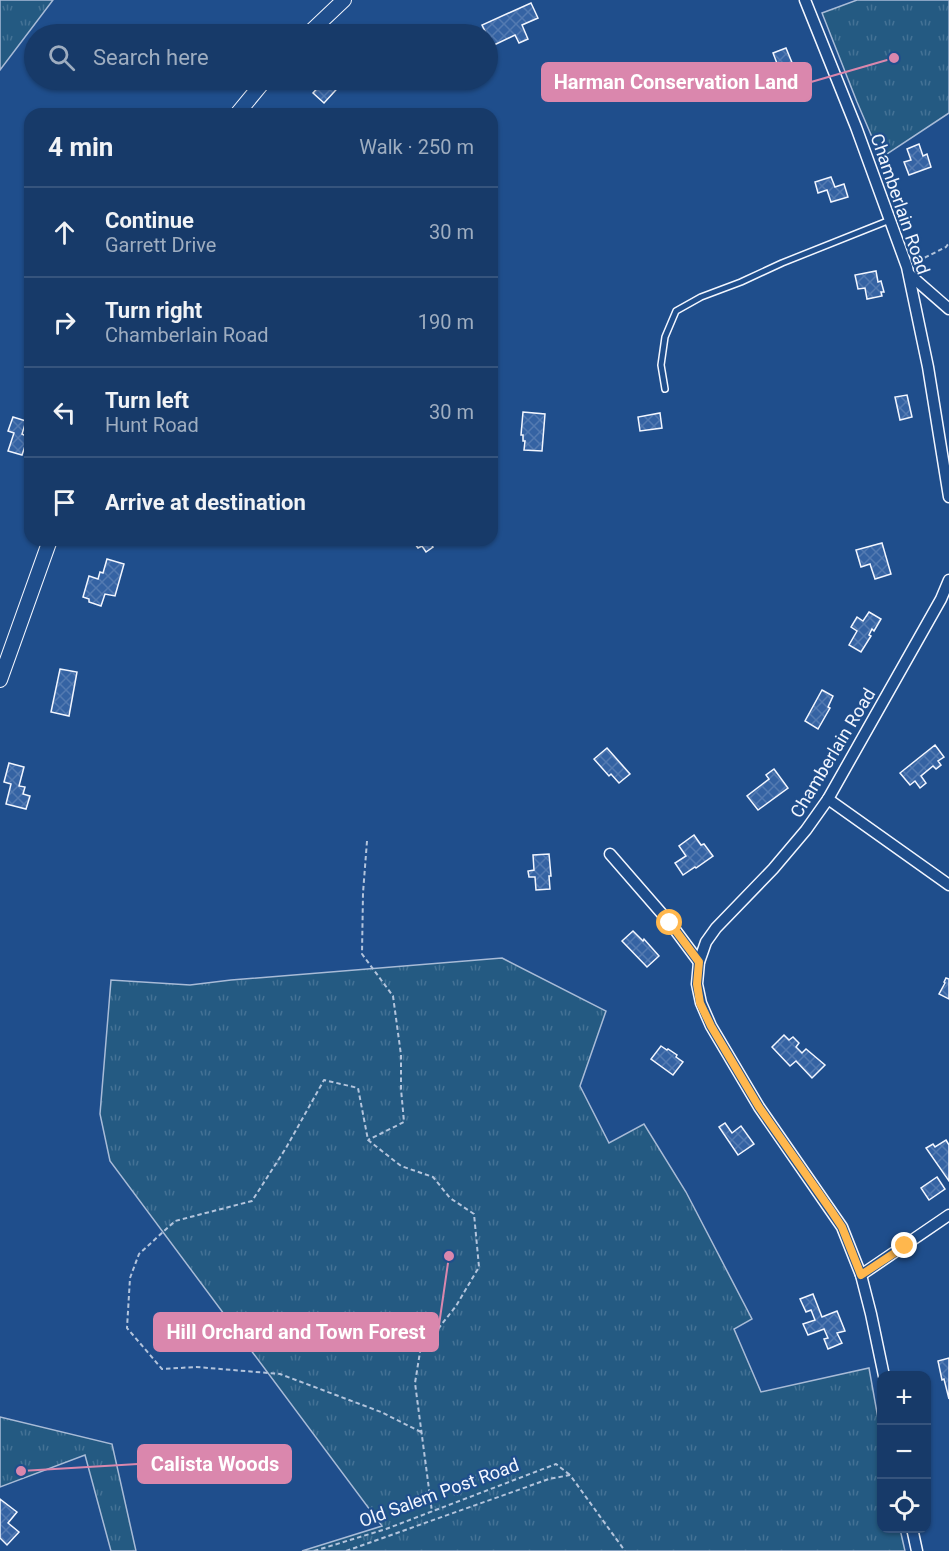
<!DOCTYPE html>
<html lang="en">
<head>
<meta charset="utf-8">
<style>
  :root { --surface:#173a69; --page:#20416f; --text:#f1f3f6; --muted:#9eadc0; --line:#36547d }
  body { margin:0; font-family:Roboto,sans-serif; background:var(--page); color:var(--text) }
  .controls { position:absolute; right:18px; bottom:18px; display:grid; overflow:hidden; border-radius:12px; box-shadow:0 2px 4px #0004 }
  .controls button { width:54px; height:54px; display:grid; place-items:center; padding:0; border:0; border-bottom:2px solid var(--line); background:var(--surface); color:var(--text); font:30px sans-serif }
  .stop { position:absolute; width:18px; height:18px; margin:-14px; border:4px solid #ffb74d; border-radius:50%; background:#fff }
  .stop.end { background:#ffb74d; border-color:#fff; box-shadow:0 2px 6px #0008 }
  .list { margin:0; padding:0; list-style:none }
  h2 { display:flex; justify-content:space-between; align-items:center; height:78px; margin:0; padding:0 24px; font-size:26px }
  h2 small { font-size:20px; font-weight:400; color:var(--muted) }
  .list li { display:grid; grid-template-columns:39px 1fr auto; gap:18px; align-items:center; box-sizing:border-box; height:90px; padding:0 24px; border-top:2px solid var(--line) }
  .list b { display:block; font-size:22px; white-space:nowrap }
  .list p { margin:0; font-size:20px; white-space:nowrap; color:var(--muted) }
  .list em { font-size:20px; font-style:normal; color:var(--muted) }
  .icon { flex:none; width:33px; height:33px; fill:none; stroke:currentColor; stroke-width:2; stroke-linecap:round; stroke-linejoin:round }
  .map { position:relative; flex:none; width:949px; height:1551px; overflow:hidden }
  .search { position:absolute; background:var(--surface); box-shadow:0 2px 4px #0004; left:24px; top:24px; width:474px; height:66px; display:flex; align-items:center; gap:15px; box-sizing:border-box; padding:0 21px; border-radius:33px; color:var(--muted); font-size:22px }
  .panel { position:absolute; background:var(--surface); box-shadow:0 2px 4px #0004; left:24px; top:108px; width:474px; height:438px; border-radius:18px }
  .map>svg:first-child { display:block }
</style>
</head>
<body>
<div class="map">
<svg width="949" height="1551" viewBox="0 0 949 1551">
  <defs>
    <pattern id="park-tufts" width="24" height="20" patternUnits="userSpaceOnUse" patternTransform="scale(1.5)"><rect width="24" height="20" fill="#245a82"/><path d="M3 7l-1-3M5 7V3M7 7l1-3M15 17l-1-3M17 17v-4M19 17l1-3" fill="none" stroke="#447295"/></pattern>
    <pattern id="building-cross-hatch" width="8" height="8" patternUnits="userSpaceOnUse" patternTransform="scale(1.5)"><rect width="8" height="8" fill="#3563a3"/><path d="M0 0l8 8M0 8l8-8" fill="none" stroke="#537ab1"/></pattern>
  </defs>
  <rect width="100%" height="100%" fill="#1f4e8c"/>
  <!-- park -->
  <g fill="url(#park-tufts)" stroke="#a8bbd7" stroke-width="1.5">
    <path d="M0 0H53L0 70Z"/>
    <path d="M857 0H949V113L881 158 857 102 822 13Z"/>
    <path d="M502 958 606 1011 580 1086 609 1143 644 1124 686 1192 752 1319 734 1329 761 1392 869 1368 881 1435 882 1528 900 1529 905 1551H302L382 1526 110 1161 100 1114 111 980 190 985 231 980Z"/>
    <path d="M0 1417 112 1444 136 1551H111L85 1455 0 1487Z"/>
  </g>
  <!-- building -->
  <g fill="url(#building-cross-hatch)" stroke="#f2f6ff" stroke-width="1.5">
    <path d="M531 3 538 18 522 25 528 39 519 43 515 35 492 46 482 25Z"/>
    <path d="M786 48 793 65 798 63 807 83 790 90 780 65 778 66 773 53Z"/>
    <path d="M325 80H345L324 103 313 93Z"/>
    <path d="M919 144 923 156 927 154 931 167 909 175 904 162 911 160 907 149Z"/>
    <path d="M831 177 835 187 844 184 848 197 831 202 827 190 818 193 815 182Z"/>
    <path d="M876 271 878 282 881 281 884 292H881L882 296 867 299 865 288 858 289 855 275Z"/>
    <path d="M907 395 912 417 900 420 895 397Z"/>
    <path d="M523 412 545 414 542 451 524 450 525 441H523V435H521Z"/>
    <path d="M660 413 662 428 640 431 638 417Z"/>
    <path d="M13 417 26 421 22 434 28 437 22 455 8 451 14 433 8 431Z"/>
    <path d="M412 540H428L433 547 426 552 422 546 418 548Z"/>
    <path d="M882 543 891 574 875 579 870 564 861 567 856 550Z"/>
    <path d="M107 559 124 564 115 596 105 594 101 606 89 602V599L83 597 89 576 98 579 100 572 103 573Z"/>
    <path d="M869 612 881 619 874 631 872 629 869 635 871 636 861 652 849 645 857 631 851 627 857 617 863 621Z"/>
    <path d="M60 669 77 672 69 716 51 712Z"/>
    <path d="M822 690 833 696 828 707 830 708 818 729 805 721Z"/>
    <path d="M935 745 944 757 938 761 941 765 936 769 933 766 921 776 926 783 920 788 915 781 910 785 900 773Z"/>
    <path d="M607 748 630 774 619 783 611 774 609 776 594 759Z"/>
    <path d="M9 763 24 767 19 786 25 787 23 794 30 796 26 809 6 804 11 784 4 782Z"/>
    <path d="M774 769 788 788 758 810 747 796 769 779 766 775Z"/>
    <path d="M694 835 701 845 704 844 713 856 696 868 695 867 683 875 675 863 686 856 679 846Z"/>
    <path d="M549 854 551 876H549L550 889 536 890 535 877H529L528 871 534 870 533 855Z"/>
    <path d="M633 931 643 941 644 939 659 956 647 967 622 941Z"/>
    <path d="M946 978 949 979V999L939 994 945 983 944 982Z"/>
    <path d="M784 1035 789 1040 793 1037 799 1043 796 1047 802 1053 806 1049 825 1065 812 1078 796 1061 790 1066 772 1047Z"/>
    <path d="M661 1046 667 1050 668 1049 677 1055 676 1057 683 1062 673 1075 651 1059Z"/>
    <path d="M725 1123 732 1133 741 1126 754 1144 738 1155 719 1127Z"/>
    <path d="M946 1140 949 1145V1181L926 1148 933 1144 935 1147Z"/>
    <path d="M937 1177 945 1189 929 1200 921 1188Z"/>
    <path d="M813 1294 822 1317 837 1311 845 1331 837 1333 842 1343 828 1349 824 1339 828 1338 824 1329 808 1335 803 1324 815 1320 811 1310 806 1312 800 1299Z"/>
    <path d="M949 1358V1399L944 1379 942 1380 938 1361Z"/>
    <path d="M0 1499 17 1512 8 1523 19 1532 7 1545 0 1538Z"/>
  </g>
  <g fill="none" stroke-linecap="round" stroke-linejoin="round">
    <!-- service casing -->
    <g stroke="#f2f6ff" stroke-width="8">
      <path id="service" d="M665 389 661 365 665 337 676 311 701 297 741 282 782 263 890 220"/>
    </g>
    <!-- minor casing -->
    <g stroke="#f2f6ff" stroke-width="13">
      <g id="minor">
        <path d="M805 0 856 127 907 267 928 367 949 497"/>
        <path d="M910 275 949 309"/>
        <path d="M828 799 949 885"/>
        <path d="M610 854 670 923 699 962"/>
        <path d="M861 1275 949 1215"/>
        <path d="M884 1376 871 1314 861 1275 842 1227 759 1107 711 1026 701 1003 697 984 699 962 706 942 716 928 773 869 806 830 828 799 941 599 949 580"/>
        <path d="M912 1528 917 1551"/>
      </g>
    </g>
    <!-- tertiary casing -->
    <g stroke="#f2f6ff" stroke-width="16">
      <g id="tertiary">
        <path d="M308 34 344 0"/>
        <path d="M237 114 265 80"/>
        <path d="M0 680 50 540"/>
      </g>
    </g>
    <!-- path -->
    <g stroke="#b3c4dc" stroke-width="2" stroke-dasharray="4.5 3" stroke-linecap="butt">
      <path d="M918 261 946 247 949 243"/>
      <path d="M367 841 363 893 362 954 393 996 401 1055V1089L404 1122 368 1140"/>
      <path d="M421 1432 381 1412 280 1374 196 1367 162 1369 127 1328 130 1278 139 1254 175 1221 252 1201 286 1148 324 1080 358 1088 368 1140 401 1166 433 1177 450 1198 474 1214 479 1267 456 1306 420 1352 415 1383 432 1512"/>
      <path d="M314 1551 386 1529 556 1464 570 1475"/>
      <path d="M346 1551 549 1479 570 1475 625 1551"/>
    </g>
    <!-- service -->
    <use href="#service" stroke="#1f4e8c" stroke-width="5"/>
    <!-- minor -->
    <use href="#minor" stroke="#1f4e8c" stroke-width="10"/>
    <!-- tertiary -->
    <use href="#tertiary" stroke="#1f4e8c" stroke-width="14"/>
  </g>
  <g fill="none" stroke-linecap="round" stroke-linejoin="round">
    <!-- route -->
    <path stroke="#ffb74d" stroke-width="8" d="M670 923 699 962 697 984 700 1003 711 1026 759 1107 830 1209 842 1227 861 1275 905 1246"/>
  </g>
  <g text-anchor="middle" stroke-width="4.5" stroke-linejoin="round" paint-order="stroke">
    <!-- street labels -->
    <g font-size="18" fill="#f2f6ff" stroke="#1f4e8c">
      <text transform="translate(900 204) rotate(71)" y="6">Chamberlain Road</text>
      <text transform="translate(833 753) rotate(-59)" y="6">Chamberlain Road</text>
      <text transform="translate(439 1493) rotate(-20)" y="6">Old Salem Post Road</text>
    </g>
  </g>
  <!-- callouts -->
  <path fill="none" stroke="#da87ad" stroke-width="2" d="M894 58L811 82M449 1256L438 1332M21 1471L138 1464"/>
  <g fill="#da87ad" stroke="#1f4e8c" stroke-width="2">
    <circle cx="894" cy="58" r="6"/>
    <circle cx="449" cy="1256" r="6"/>
    <circle cx="21" cy="1471" r="6"/>
  </g>
  <g fill="#da87ad" stroke="#da87ad" stroke-width="2">
    <rect x="542" y="63" width="269" height="38" rx="6"/>
    <rect x="154" y="1313" width="284" height="38" rx="6"/>
    <rect x="138" y="1445" width="153" height="38" rx="6"/>
  </g>
  <g font-size="20" text-anchor="middle" font-weight="bold" fill="#fff">
    <text x="676" y="89">Harman Conservation Land</text>
    <text x="296" y="1339">Hill Orchard and Town Forest</text>
    <text x="215" y="1471">Calista Woods</text>
  </g>
</svg>
<div class="controls">
<button>+</button>
<button>−</button>
<button><svg class="icon" aria-label="locate" viewBox="0 0 24 24"><circle cx="12" cy="12" r="6"/><path d="M12 2v4M12 18v4M2 12h4M18 12h4"/></svg></button>
</div>
<div class="stop" style="left:670px;top:923px"></div>
<div class="stop end" style="left:905px;top:1246px"></div>
<div class="search"><svg class="icon" aria-label="search" viewBox="0 0 24 24"><circle cx="10" cy="10" r="6"/><path d="M15 15l6 6"/></svg>Search here</div>
<section class="panel">
<h2>4 min<small>Walk · 250 m</small></h2>
<ul class="list">
<li><svg class="icon" aria-label="ahead" viewBox="0 0 24 24"><path d="M12 20V5M6 11l6-6 6 6"/></svg><div><b>Continue</b><p>Garrett Drive</p></div><em>30 m</em></li>
<li><svg class="icon" aria-label="right" viewBox="0 0 24 24"><path d="M7 20v-9h11M14 6l5 5-5 5"/></svg><div><b>Turn right</b><p>Chamberlain Road</p></div><em>190 m</em></li>
<li><svg class="icon" aria-label="left" viewBox="0 0 24 24"><path d="M17 20v-9H6M10 6l-5 5 5 5"/></svg><div><b>Turn left</b><p>Hunt Road</p></div><em>30 m</em></li>
<li><svg class="icon" aria-label="arrive" viewBox="0 0 24 24"><path d="M6 21V4h12l-3 4 3 4H6"/></svg><div><b>Arrive at destination</b></div></li>
</ul>
</section>
</div>
</body>
</html>
